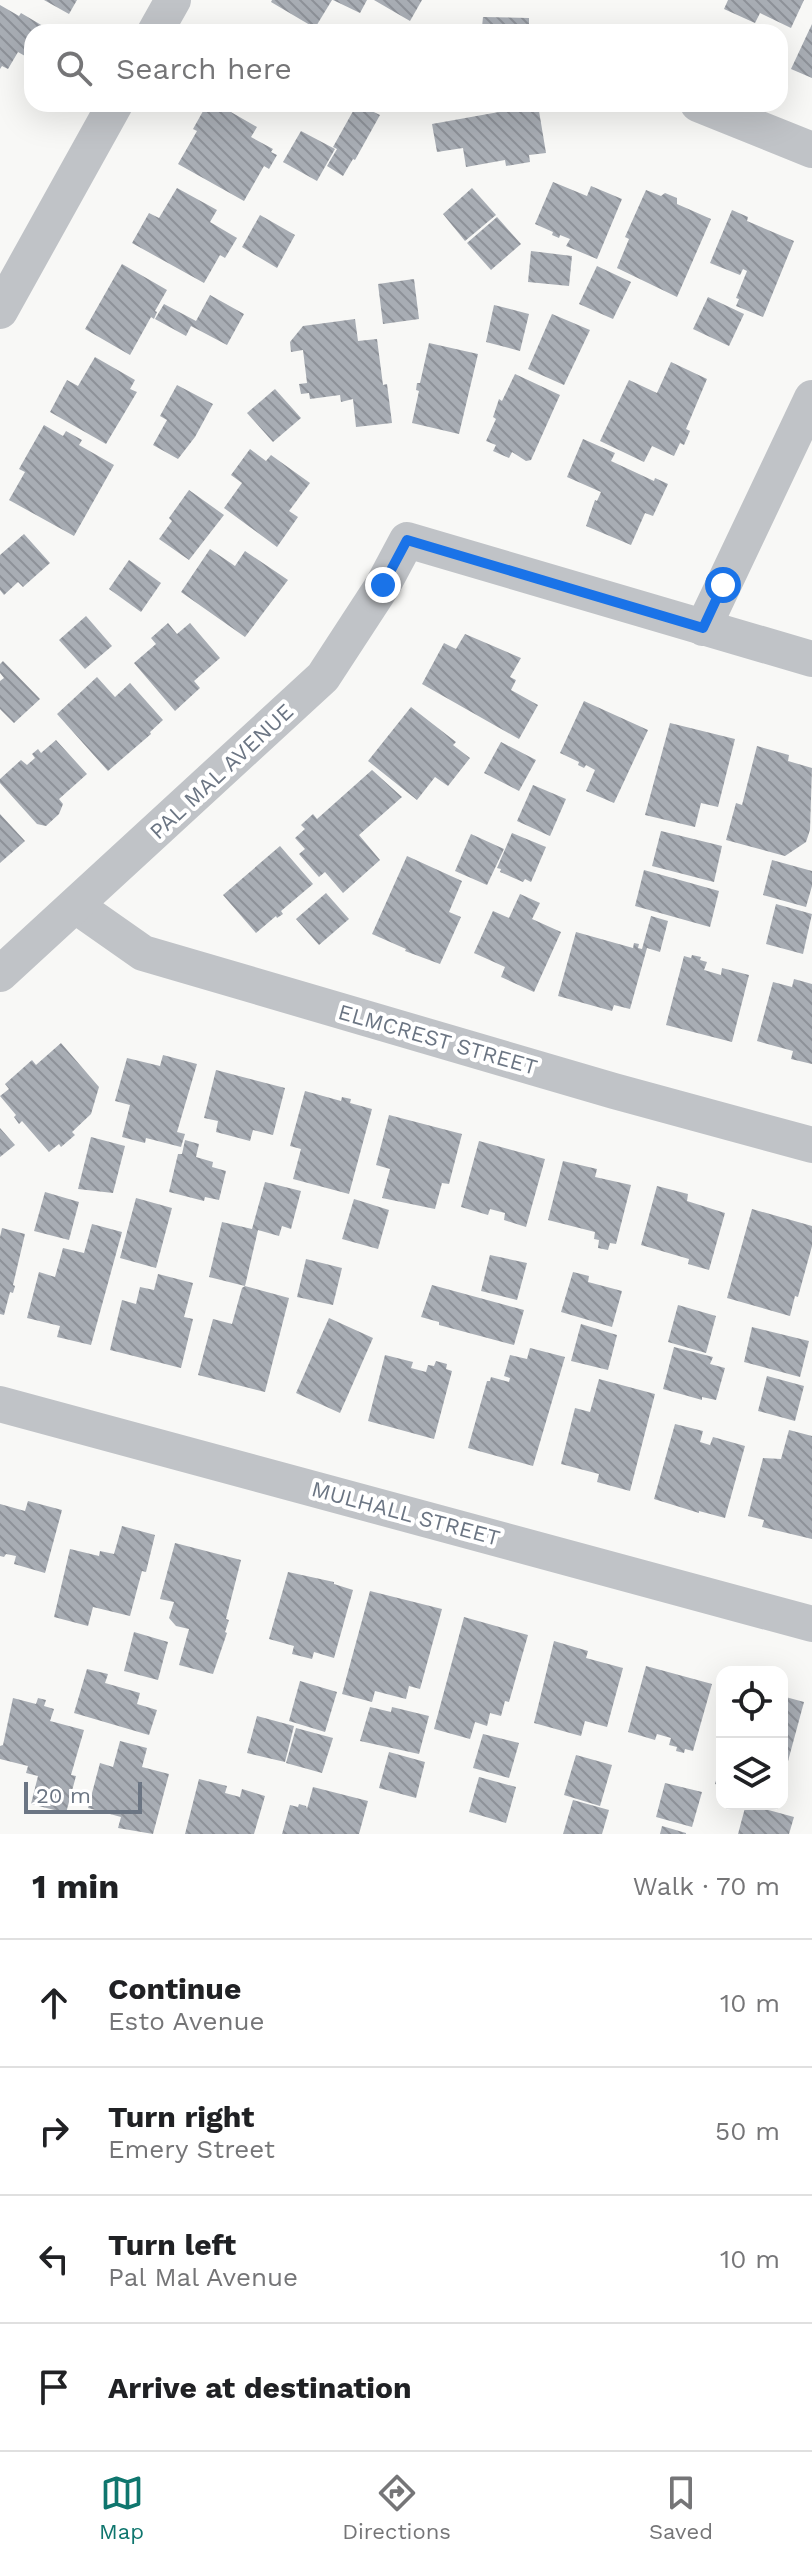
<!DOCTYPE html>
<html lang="en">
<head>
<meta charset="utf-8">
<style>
  :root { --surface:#fff; --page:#f2f2f2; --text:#202124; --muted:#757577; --line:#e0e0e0; --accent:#0f766e }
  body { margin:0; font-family:"Work Sans",sans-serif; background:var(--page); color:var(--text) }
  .controls { position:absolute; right:24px; bottom:24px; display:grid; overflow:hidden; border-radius:16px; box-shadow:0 8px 32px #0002 }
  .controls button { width:72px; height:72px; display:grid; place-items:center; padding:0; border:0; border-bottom:2px solid var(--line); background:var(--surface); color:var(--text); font:40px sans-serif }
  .scale { position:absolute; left:24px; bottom:20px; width:118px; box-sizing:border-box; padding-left:8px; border:4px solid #6b7583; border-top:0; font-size:22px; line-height:28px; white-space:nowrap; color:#6b7583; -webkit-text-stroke:6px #fff; paint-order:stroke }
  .stop { position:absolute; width:24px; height:24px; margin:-18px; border:6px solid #1a73e8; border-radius:50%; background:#fff }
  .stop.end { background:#1a73e8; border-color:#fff; box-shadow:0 2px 8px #0008 }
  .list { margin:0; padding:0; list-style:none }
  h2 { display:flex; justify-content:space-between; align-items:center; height:104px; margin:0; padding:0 32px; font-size:34px }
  h2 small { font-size:26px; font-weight:400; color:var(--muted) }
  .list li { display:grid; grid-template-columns:52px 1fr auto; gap:24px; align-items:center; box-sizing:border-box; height:128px; padding:0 32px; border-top:2px solid var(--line) }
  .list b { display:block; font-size:30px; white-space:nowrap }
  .list p { margin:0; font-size:26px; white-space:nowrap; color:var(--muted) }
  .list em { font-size:26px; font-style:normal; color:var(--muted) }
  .icon { flex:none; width:44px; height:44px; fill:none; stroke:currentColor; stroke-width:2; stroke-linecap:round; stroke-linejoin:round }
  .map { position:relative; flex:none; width:812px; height:1834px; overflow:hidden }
  .search { position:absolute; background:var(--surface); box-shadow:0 8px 32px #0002; left:24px; right:24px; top:24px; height:88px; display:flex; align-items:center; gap:20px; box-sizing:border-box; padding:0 28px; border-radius:24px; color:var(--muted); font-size:30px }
  .sheet { height:616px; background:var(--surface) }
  nav { display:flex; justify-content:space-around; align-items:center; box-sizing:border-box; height:112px; border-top:2px solid var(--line); background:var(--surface); font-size:22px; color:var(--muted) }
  nav a { display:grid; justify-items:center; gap:4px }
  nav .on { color:var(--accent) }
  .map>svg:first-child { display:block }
</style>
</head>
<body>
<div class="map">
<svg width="812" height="1834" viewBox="0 0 812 1834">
  <defs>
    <pattern id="building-back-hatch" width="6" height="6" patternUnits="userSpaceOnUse" patternTransform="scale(2)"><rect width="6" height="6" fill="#a8adb4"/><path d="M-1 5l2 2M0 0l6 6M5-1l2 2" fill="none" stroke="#8d9198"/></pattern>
  </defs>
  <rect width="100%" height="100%" fill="#f8f8f6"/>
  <!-- building -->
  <g fill="url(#building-back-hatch)">
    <path d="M44 0H77L69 14Z"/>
    <path d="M272 0H332L315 28 271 2Z"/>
    <path d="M333 0H367L360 13Z"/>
    <path d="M374 0H422L410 21Z"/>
    <path d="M728 0H804L791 28 760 13 755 23 724 9Z"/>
    <path d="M0 5 19 16 21 13 53 32H32V60L18 52 8 69 2 66 0 69Z"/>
    <path d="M483 17 529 18V32H461V27H482Z"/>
    <path d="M812 24V78L791 69Z"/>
    <path d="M207 104H217L257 127 251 137 273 149 271 152 277 155 269 169 264 166 244 201 178 164 197 131 193 129Z"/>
    <path d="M357 104 380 115 355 160 353 159 343 176 327 166 337 149 333 147Z"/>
    <path d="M538 105 546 153 529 155 530 162 506 166 505 160 466 167 463 148 437 152 432 124Z"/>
    <path d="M301 131 335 149 317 181 283 162Z"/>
    <path d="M553 182 587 196 591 186 622 199 597 259 566 246 570 239 560 235 559 238 552 235 553 232 535 224Z"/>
    <path d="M177 188 217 210 210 222 237 238 225 258 220 255 204 283 132 243 149 213 159 218Z"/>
    <path d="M472 188 496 215 465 241 443 214Z"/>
    <path d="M646 190 661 196 665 193 677 198V204L711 219 677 297 617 268 629 239 625 237Z"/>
    <path d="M732 210 748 217 747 221 794 241 763 317 736 306 739 299 736 298 747 271 743 269 740 275 710 263Z"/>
    <path d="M260 215 295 235 277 268 242 247Z"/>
    <path d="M497 217 521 244 491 270 467 243Z"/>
    <path d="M531 251 572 256 569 286 528 282Z"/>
    <path d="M122 264 167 290 155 311 157 312 154 319 151 317 130 355 85 329Z"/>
    <path d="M597 266 631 282 613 319 579 304Z"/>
    <path d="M414 279 419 319 383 324 378 284Z"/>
    <path d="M210 295 244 314 227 345 191 326 186 336 155 319 164 304 196 321Z"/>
    <path d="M708 297 744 314 729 346 693 329Z"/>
    <path d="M494 305 529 314 520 351 486 342Z"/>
    <path d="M552 314 590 330 564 385 528 369Z"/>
    <path d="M355 319 358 341 377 339 383 385 387 384 392 423 356 427 353 399 341 402 340 395 310 399 309 393 301 394 299 384 307 383 303 350 291 352 290 342 303 326Z"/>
    <path d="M429 343 478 354 459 434 412 423 419 391 416 390 417 383H420Z"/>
    <path d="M95 357 135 380 130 389 137 392 106 444 50 412 67 380 78 386Z"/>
    <path d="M671 362 707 379 686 429 690 431 684 445 680 443 674 456 652 446 644 462 600 441 629 380 657 393Z"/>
    <path d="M515 374 560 395 531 460 526 461 512 452 509 458 493 451 496 445 486 441 496 419 493 417 499 399 502 401Z"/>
    <path d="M177 385 213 404 195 437 178 459 153 445 167 420 160 416Z"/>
    <path d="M275 389 301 418 273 442 247 413Z"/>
    <path d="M44 425 63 436 66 431 82 440 79 445 114 465 74 536 9 500 25 472 19 469Z"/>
    <path d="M583 439 615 453 611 461 654 481 655 478 668 484 653 516 645 513 631 545 586 526 595 500 597 501 601 492 567 477Z"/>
    <path d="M250 449 266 461 271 455 310 483 289 511 298 517 277 547 224 508 242 483 231 475Z"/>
    <path d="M189 490 224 515 189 560 159 539 172 521 169 518Z"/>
    <path d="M24 534 50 563 23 587 18 582 4 595 0 590V555Z"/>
    <path d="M210 549 235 566 245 551 288 580 245 637 181 592Z"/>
    <path d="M129 560 161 583 141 612 109 589Z"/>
    <path d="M86 616 112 646 85 669 59 640Z"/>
    <path d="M168 623 177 634 190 623 220 658 194 681 200 688 175 711 134 663 156 644 151 638Z"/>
    <path d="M465 634 521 658 510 677 516 680 511 690 538 705 519 739 422 684 444 643 456 649Z"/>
    <path d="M3 661 40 699 14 723 0 709V681L4 678 0 673V664Z"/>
    <path d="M97 677 115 697 130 683 163 720 150 732 151 734 108 771 57 714Z"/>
    <path d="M584 701 648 730 614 803 586 791 595 770 586 765 584 768 578 765 579 762 560 753Z"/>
    <path d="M411 707 456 742 453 745 470 758 448 786 435 777 417 800 368 761Z"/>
    <path d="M670 723 735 739 718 807 701 803 695 827 645 815Z"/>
    <path d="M56 740 87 774 59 799 63 804 59 814 46 826 37 824 0 783V779L21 760 27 765 35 758 32 754 38 749 41 753Z"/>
    <path d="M501 742 536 760 519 791 484 773Z"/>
    <path d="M757 746 789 755 788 761 812 768 810 830 806 842 785 856 726 840 736 803 742 805Z"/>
    <path d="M372 770 402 797 359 835 380 860 343 893 325 872 319 877 299 854 305 849 295 838 305 829 301 825 313 814 317 819Z"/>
    <path d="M533 785 566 799 550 836 517 821Z"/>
    <path d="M0 814 25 841 0 863Z"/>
    <path d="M661 831 722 846 714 882 652 866Z"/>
    <path d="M512 833 546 847 531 882 525 879 523 882 500 872 501 869 497 868Z"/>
    <path d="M471 834 504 849 487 885 455 871Z"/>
    <path d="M280 846 313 884 281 911 283 914 277 918 276 916 256 933 223 895Z"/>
    <path d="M407 856 462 881 449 912 461 917 440 964 405 951 406 949 372 934Z"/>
    <path d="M772 860 812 871V886L806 907 763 895Z"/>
    <path d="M644 870 719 891 710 927 635 906Z"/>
    <path d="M326 893 349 919 319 945 296 919Z"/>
    <path d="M520 894 540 903 532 919 561 932 534 992 501 977 505 967 474 953 493 911 509 918Z"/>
    <path d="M776 904 812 914 803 954 766 944Z"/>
    <path d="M651 916 668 921 660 952 647 948 630 1009 614 1005 612 1011 558 996 576 932 633 948 634 943 639 944 638 948 642 949Z"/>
    <path d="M692 955 701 957 700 960 707 962 704 970 721 975 722 968 749 975 732 1042 666 1025 684 956 691 958Z"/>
    <path d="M794 979 812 984V1064L791 1059 793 1051 757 1041 773 982 792 987Z"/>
    <path d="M61 1043 99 1087 91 1114 72 1132 75 1135 61 1147 59 1144 49 1152 22 1121 19 1124 14 1117 16 1115 0 1096 9 1089 5 1084 32 1060 36 1065Z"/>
    <path d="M163 1055 197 1064 177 1132 185 1134 181 1147 146 1138 145 1143 122 1137 130 1105 115 1101 127 1058 160 1066Z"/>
    <path d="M216 1070 285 1088 273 1135 253 1130 250 1141 216 1132 218 1121 204 1118Z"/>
    <path d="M305 1091 341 1101 342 1097 351 1099 350 1103 372 1109 349 1194 293 1179 301 1149 290 1146Z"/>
    <path d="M389 1115 462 1134 449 1184 442 1183 435 1209 382 1198 390 1169 376 1165Z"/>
    <path d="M0 1128 15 1145 0 1157Z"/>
    <path d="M91 1137 125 1146 113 1193 78 1189Z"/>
    <path d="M185 1140 199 1144 196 1157 213 1162 212 1167 226 1171 219 1200 205 1197 204 1201 169 1192 178 1154H182Z"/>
    <path d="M479 1141 545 1159 526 1227 504 1220 505 1213 490 1209 488 1215 461 1207Z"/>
    <path d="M563 1161 597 1169 595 1177 631 1185 616 1244 610 1243 608 1250 598 1248 599 1240 594 1239 595 1232 548 1220Z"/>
    <path d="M265 1182 301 1191 291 1229 282 1226 279 1236 258 1230 245 1286 209 1277 222 1222 252 1229Z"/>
    <path d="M657 1186 688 1194 687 1201 725 1213 709 1270 688 1264 689 1259 641 1245Z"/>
    <path d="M45 1192 79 1202 69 1240 34 1231Z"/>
    <path d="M136 1198 172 1208 156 1268 120 1258Z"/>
    <path d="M354 1199 389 1210 378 1249 342 1239Z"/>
    <path d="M752 1209 812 1226V1246L798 1297 795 1296 790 1316 727 1298Z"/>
    <path d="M92 1224 122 1232 91 1345 57 1337 60 1326 27 1318 39 1272 55 1277 63 1248 84 1253Z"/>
    <path d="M2 1228 25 1234 13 1285 15 1286 13 1293 10 1292 4 1315 0 1314V1237Z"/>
    <path d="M490 1255 527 1263 517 1300 481 1291Z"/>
    <path d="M306 1259 342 1268 333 1305 297 1297Z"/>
    <path d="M573 1272 589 1276 588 1282 622 1291 612 1327 561 1312Z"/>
    <path d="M158 1274 193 1283 184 1317 193 1319 181 1368 110 1350 122 1300 136 1304 140 1287 154 1290Z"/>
    <path d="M432 1285 524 1310 514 1345 439 1325V1322L421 1317Z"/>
    <path d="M245 1286 289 1298 265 1392 198 1375 213 1319 232 1324 242 1288Z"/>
    <path d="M678 1305 716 1316 706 1353 668 1342Z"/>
    <path d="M329 1318 373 1338 340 1413 296 1393Z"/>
    <path d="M581 1324 617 1335 608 1370 571 1361Z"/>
    <path d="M752 1327 809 1341 800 1377 744 1362Z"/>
    <path d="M674 1347 713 1357 710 1364 725 1368 716 1400 702 1397V1400L663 1389Z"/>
    <path d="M530 1348 565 1357 533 1466 468 1448 487 1381H490L491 1377 509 1382 510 1378 504 1376 510 1355 527 1359Z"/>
    <path d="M385 1355 413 1362 411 1368 426 1372 428 1365 434 1366 436 1361 447 1364 446 1369 452 1371 434 1439 368 1421Z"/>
    <path d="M767 1376 804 1386 795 1421 758 1411Z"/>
    <path d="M599 1379 655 1394 630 1491 597 1482 599 1474 561 1464 575 1408 590 1412Z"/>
    <path d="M675 1424 703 1431 700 1442 710 1445 713 1437 745 1446 725 1518 699 1511V1513L654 1499Z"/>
    <path d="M789 1430 812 1436V1539L762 1527 764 1520 748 1516 763 1458 781 1459Z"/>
    <path d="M28 1501 62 1510 45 1573 14 1564 16 1556 6 1554 4 1557 0 1556V1504L25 1511Z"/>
    <path d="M122 1526 155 1535 146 1572 142 1571 130 1616 93 1607 88 1626 54 1617 70 1549 99 1556 100 1551 114 1554Z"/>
    <path d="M175 1543 241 1560 226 1619 229 1620 225 1632 227 1633 213 1674 179 1665 189 1629 176 1626 169 1618 174 1602 160 1599Z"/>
    <path d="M288 1572 334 1582V1584L353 1590 334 1658 314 1652 312 1659 292 1654 294 1646 269 1639Z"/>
    <path d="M370 1591 442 1609 420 1689 409 1686 406 1699 375 1691 372 1702 342 1694Z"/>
    <path d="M464 1617 528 1635 509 1702 505 1701 501 1716 490 1713 487 1726 475 1722 470 1739 434 1729Z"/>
    <path d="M134 1632 168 1642 158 1680 124 1671Z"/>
    <path d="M554 1641 588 1651 586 1658 623 1668 607 1727 585 1721 581 1736 534 1723Z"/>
    <path d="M646 1666 712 1684 693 1751 685 1749 684 1753 676 1751 677 1747 669 1745 671 1738 657 1734 655 1740 628 1732Z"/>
    <path d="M87 1669 108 1674 105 1683 140 1693 137 1704 157 1710 149 1735 74 1713Z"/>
    <path d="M300 1681 337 1692 325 1732 289 1721Z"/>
    <path d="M782 1696 804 1702 784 1776H782Z"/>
    <path d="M13 1698 36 1704 38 1698 46 1700 44 1706 54 1709 50 1721 84 1730 71 1775 76 1776 66 1813 31 1804 38 1776 26 1773 28 1766 0 1759V1746L3 1745Z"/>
    <path d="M370 1707 391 1712 392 1707 429 1716 419 1754 360 1741Z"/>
    <path d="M257 1716 294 1726 285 1762 247 1753Z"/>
    <path d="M296 1728 333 1738 322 1773 286 1763Z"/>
    <path d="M483 1734 519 1743 509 1778 473 1768Z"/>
    <path d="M120 1741 147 1748 142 1767 169 1774 153 1834 118 1828 121 1817 88 1808 100 1763 113 1767Z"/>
    <path d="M389 1752 425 1762 416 1798 379 1788Z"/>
    <path d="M576 1755 612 1765 600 1806 564 1795Z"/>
    <path d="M722 1760V1786L715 1784Z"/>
    <path d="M479 1777 516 1787 506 1823 469 1812Z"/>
    <path d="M199 1779 227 1786 225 1793 240 1797 242 1789 265 1796 254 1834H185Z"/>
    <path d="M665 1783 702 1792 692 1827 656 1817Z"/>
    <path d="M313 1787 368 1801 359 1834H282L290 1805 298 1807 299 1804 306 1806 307 1809Z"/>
    <path d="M573 1800 609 1810 602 1834H563Z"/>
    <path d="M746 1804 794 1817 789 1834H738Z"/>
    <path d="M662 1826 686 1833V1834H660Z"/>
  </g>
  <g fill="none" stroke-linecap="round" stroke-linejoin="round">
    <!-- street -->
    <g stroke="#c0c3c7" stroke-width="36">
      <path d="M155 32 173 0"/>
      <path d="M698 104 812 150"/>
      <path d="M0 311 115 104"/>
      <path d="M703 628 812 398"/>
      <path d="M76 906 143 953 614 1091 812 1145"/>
      <path d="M0 974 323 677 383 585 407 540 812 659"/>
      <path d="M0 1404 812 1624"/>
    </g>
  </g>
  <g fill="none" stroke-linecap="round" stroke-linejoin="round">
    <!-- route -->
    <path stroke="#1a73e8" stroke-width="10" d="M383 585 407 540 703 628 723 585"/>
  </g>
  <g text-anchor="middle" stroke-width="8" stroke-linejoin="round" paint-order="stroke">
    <!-- street labels -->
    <g font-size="22" fill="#6b7583" stroke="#fff">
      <text transform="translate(221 771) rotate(-43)" y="8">PAL MAL AVENUE</text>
      <text transform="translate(438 1039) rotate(16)" y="8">ELMCREST STREET</text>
      <text transform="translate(406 1513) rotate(15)" y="8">MULHALL STREET</text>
    </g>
  </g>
</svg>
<div class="controls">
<button><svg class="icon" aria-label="locate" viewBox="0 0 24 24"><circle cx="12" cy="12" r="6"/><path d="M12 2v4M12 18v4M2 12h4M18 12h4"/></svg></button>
<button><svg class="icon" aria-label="layers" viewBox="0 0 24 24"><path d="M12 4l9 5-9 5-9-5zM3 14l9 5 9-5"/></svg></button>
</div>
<div class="scale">20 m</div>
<div class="stop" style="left:723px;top:585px"></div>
<div class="stop end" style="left:383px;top:585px"></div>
<div class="search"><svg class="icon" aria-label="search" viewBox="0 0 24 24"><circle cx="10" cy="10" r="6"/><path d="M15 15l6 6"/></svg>Search here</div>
</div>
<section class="sheet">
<h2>1 min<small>Walk · 70 m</small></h2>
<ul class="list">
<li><svg class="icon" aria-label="ahead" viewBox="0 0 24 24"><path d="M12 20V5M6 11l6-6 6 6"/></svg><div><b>Continue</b><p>Esto Avenue</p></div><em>10 m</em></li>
<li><svg class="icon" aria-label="right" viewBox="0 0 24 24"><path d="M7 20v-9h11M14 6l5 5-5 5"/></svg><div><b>Turn right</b><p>Emery Street</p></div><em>50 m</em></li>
<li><svg class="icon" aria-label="left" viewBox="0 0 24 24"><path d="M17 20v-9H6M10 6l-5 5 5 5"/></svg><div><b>Turn left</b><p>Pal Mal Avenue</p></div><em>10 m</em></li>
<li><svg class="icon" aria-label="arrive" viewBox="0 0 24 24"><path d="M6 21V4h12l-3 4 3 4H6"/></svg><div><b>Arrive at destination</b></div></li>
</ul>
</section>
<nav>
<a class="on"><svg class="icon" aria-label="map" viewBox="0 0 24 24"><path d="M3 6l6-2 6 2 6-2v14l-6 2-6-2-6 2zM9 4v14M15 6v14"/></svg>Map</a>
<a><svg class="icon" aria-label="directions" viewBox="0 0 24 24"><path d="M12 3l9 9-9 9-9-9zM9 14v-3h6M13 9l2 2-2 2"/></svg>Directions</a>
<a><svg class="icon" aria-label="saved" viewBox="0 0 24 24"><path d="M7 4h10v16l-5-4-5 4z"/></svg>Saved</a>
</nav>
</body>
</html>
